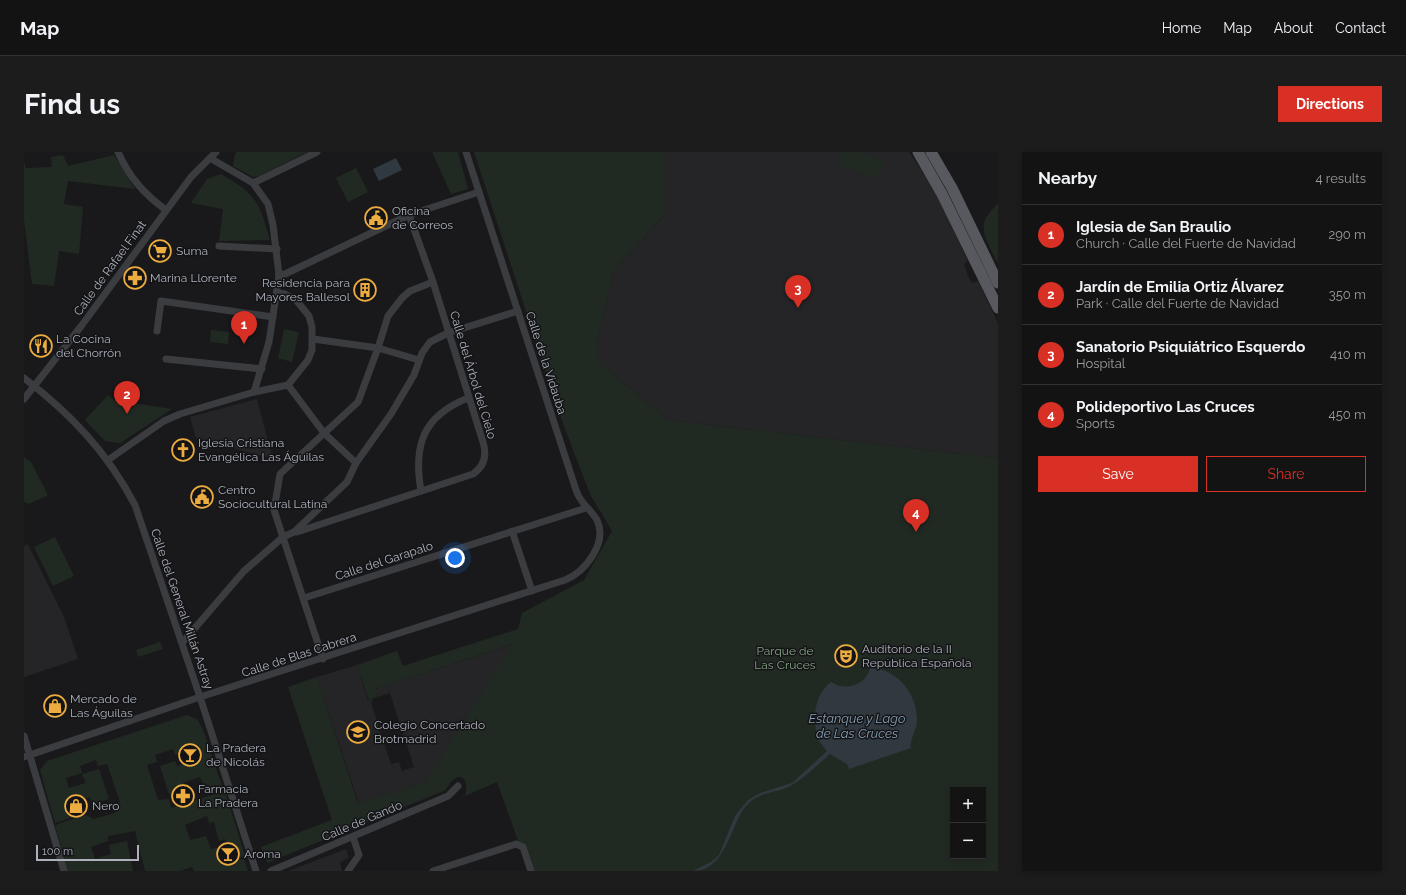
<!DOCTYPE html>
<html lang="en">
<head>
<meta charset="utf-8">
<style>
  :root { --surface:#131314; --page:#1c1c1d; --text:#f1f3f6; --muted:#9d9ea0; --line:#323234; --accent:#d93025 }
  body { margin:0; font-family:Raleway,sans-serif; background:var(--page); color:var(--text) }
  .controls { position:absolute; right:12px; bottom:12px; display:grid; overflow:hidden; border-radius:0px; box-shadow:0 2px 6px #0003 }
  .controls button { width:36px; height:36px; display:grid; place-items:center; padding:0; border:0; border-bottom:1px solid var(--line); background:var(--surface); color:var(--text); font:20px sans-serif }
  .scale { position:absolute; left:12px; bottom:10px; width:103px; box-sizing:border-box; padding-left:4px; border:2px solid #acb1bb; border-top:0; font-size:11px; line-height:14px; white-space:nowrap; color:#acb1bb; -webkit-text-stroke:3px #141417; paint-order:stroke }
  .you { position:absolute; left:431px; top:406px; width:14px; height:14px; margin:-10px; border:3px solid #fff; border-radius:50%; background:#1a73e8; box-shadow:0 0 0 6px #1a73e833 }
  .badge { display:grid; place-items:center; width:26px; height:26px; border-radius:50%; background:var(--accent); color:#fff; font-size:13px; font-weight:700 }
  .pin { position:absolute; translate:-50% -33px; filter:drop-shadow(0 1px 2px #0008) }
  .pin::after { content:''; position:absolute; top:21px; width:14px; height:12px; background:inherit; clip-path:polygon(0 0,100% 0,50% 100%) }
  .list { margin:0; padding:0; list-style:none }
  h2 { display:flex; justify-content:space-between; align-items:center; height:52px; margin:0; padding:0 16px; font-size:17px }
  h2 small { font-size:13px; font-weight:400; color:var(--muted) }
  .list li { display:grid; grid-template-columns:26px 1fr auto; gap:12px; align-items:center; box-sizing:border-box; height:60px; padding:0 16px; border-top:1px solid var(--line) }
  .list b { display:block; font-size:15px; white-space:nowrap }
  .list p { margin:0; font-size:13px; white-space:nowrap; color:var(--muted) }
  .list em { font-size:13px; font-style:normal; color:var(--muted) }
  .actions { display:flex; gap:8px; padding:12px 16px }
  .actions a { flex:1; padding:9px 0; border:1px solid var(--accent); border-radius:0px; text-align:center; font-size:14px; color:var(--accent) }
  .actions .main { background:var(--accent); color:#fff }
  .map { position:relative; flex:none; width:974px; height:719px; overflow:hidden; border-radius:0px }
  header { display:flex; align-items:center; gap:24px; box-sizing:border-box; height:56px; padding:0 20px; background:var(--surface); border-bottom:1px solid var(--line) }
  header strong { font-size:19px }
  nav { display:flex; gap:22px; margin-inline-start:auto; font-size:14px }
  .intro { display:flex; align-items:center; justify-content:space-between; box-sizing:border-box; height:96px; padding:0 24px }
  h1 { margin:0; font-size:28px }
  .button { padding:10px 18px; border-radius:0px; background:var(--accent); color:#fff; font-size:14px; font-weight:700 }
  main { display:flex; gap:24px; padding:0 24px }
  aside { flex:1; background:var(--surface); border-radius:0px; box-shadow:0 2px 6px #0003 }
  .map>svg:first-child { display:block }
</style>
</head>
<body>
<header>
<strong>Map</strong>
<nav><a>Home</a><a>Map</a><a>About</a><a>Contact</a></nav>
</header>
<div class="intro"><h1>Find us</h1><a class="button">Directions</a></div>
<main>
<div class="map">
<svg width="974" height="719" viewBox="0 0 974 719">
  <rect width="100%" height="100%" fill="#19191b"/>
  <!-- built -->
  <g fill="#252528">
    <path d="M642 0H885L907 31 944 109 940 112 944 124 948 131 954 129 974 171V306L643 268 577 212 573 206V190L590 118 642 61Z"/>
    <path d="M233 247 248 304 246 306 172 286 166 265Z"/>
    <path d="M4 392 40 465 54 507 0 525V394Z"/>
    <path d="M490 492 401 630 335 651 293 525 333 513 344 548 348 547 349 550 347 551 367 612 375 610 378 619 390 615 366 541 353 545 351 537Z"/>
    <path d="M322 697 325 706 316 710 318 719H264Z"/>
  </g>
  <!-- green -->
  <g fill="#212a22" fill-rule="evenodd">
    <path d="M213 0H283L235 24 229 25 209 14 211 2Z"/>
    <path d="M408 0H434L444 37 427 42Z"/>
    <path d="M450 0H642V61L590 118 573 190V205L577 212 643 268 974 306V719H505L473 630 441 644C447 622 431 618 422 638L243 711 237 695 308 668 264 535 293 525 334 651 401 630 489 492 351 537 353 545 345 548 333 513 373 499 379 514 494 477 498 461 560 428 588 379 566 342 538 269ZM929 638H959V704H929Z"/>
    <path d="M818 0H834L860 8 854 26 814 13Z"/>
    <path d="M39 3 44 14 90 3 111 37 44 29 40 52 59 55 55 102 35 99 30 134 8 132 0 68V9L2 16 28 15 27 5Z"/>
    <path d="M332 16 344 40 324 50 312 26Z"/>
    <path d="M197 22C232 42 235 49 246 88L195 89 199 57 167 51 183 27Z"/>
    <path d="M974 51V111C968 99 954 79 962 66 965 61 970 56 974 51Z"/>
    <path d="M260 177 275 180 268 210 254 206Z"/>
    <path d="M187 178 205 180 204 192 186 190Z"/>
    <path d="M84 243 90 248 148 257 96 291 81 289 61 268Z"/>
    <path d="M0 305 7 310 24 343 5 352 0 350Z"/>
    <path d="M31 385 50 424 29 434 10 395Z"/>
    <path d="M136 490 139 497 114 505 112 498Z"/>
    <path d="M163 563 174 568 180 580 199 637 183 642 176 625 159 631 161 637 145 642 136 614 151 609 153 614 171 609 167 598 151 603 149 597 131 603 133 610 123 613 134 648 145 647 147 656 201 639 221 704 209 708 201 687 195 689 190 670 185 671 183 664 161 673 166 688 182 684 187 697 193 696 199 710 220 707 224 719H170L168 715 156 719H121L111 679 84 684V689L67 695 71 707 87 702 85 693 103 689 109 719H40L38 698 31 673 62 663 70 667 91 661 89 653 96 650 83 612 74 614 72 608 56 614 58 621 42 626 45 636 62 631 58 622 75 617 85 647 68 652 66 645 51 650 55 663 31 671 16 618 23 609Z"/>
  </g>
  <!-- water -->
  <g fill="#2f393f">
    <path d="M372 6 378 18 355 29 349 17Z"/>
    <path d="M846 516C873 516 894 543 893 569 893 578 885 588 887 596L825 617 823 612 806 602C796 611 779 627 768 633 753 642 734 639 722 654 706 673 702 719 669 719L687 710 695 703 711 664 724 648 736 641 768 631 803 599C800 595 795 590 794 586 788 567 790 543 807 530 822 540 842 533 846 516Z"/>
  </g>
  <g fill="none" stroke-linecap="round" stroke-linejoin="round">
    <!-- minor -->
    <g stroke="#3a3c40" stroke-width="7">
      <path d="M94 0C105 25 120 42 142 58"/>
      <path d="M186 6 229 31 244 52 249 73 255 123 245 190 230 240"/>
      <path d="M229 31 293 0"/>
      <path d="M195 94 253 97"/>
      <path d="M255 123 261 122 385 63 455 40"/>
      <path d="M133 179 137 149 249 165"/>
      <path d="M289 187 354 196 395 208"/>
      <path d="M142 207 238 217"/>
      <path d="M0 226C47 262 83 300 111 353L176 545 232 719"/>
      <path d="M264 233 300 281 332 311"/>
      <path d="M0 247 58 173 167 25 192 0"/>
      <path d="M84 308 140 269 156 262 230 240 264 233 284 208 288 198V175L285 164 272 148 261 142 253 141"/>
      <path d="M397 339C389 293 399 264 444 246"/>
      <path d="M488 379 508 439"/>
      <path d="M273 380 449 322C461 314 463 303 459 290L409 130 385 63"/>
      <path d="M280 446 562 356"/>
      <path d="M158 491 220 419 259 385 270 380 323 330 332 311 367 262 390 223 398 201 406 190 424 181 494 159"/>
      <path d="M299 507 250 358 256 322 334 250 354 196 364 164 378 146 386 139 409 130"/>
      <path d="M0 584 40 719"/>
      <path d="M0 605 176 545 541 428C561 420 584 391 573 368 566 356 557 353 552 338L442 0"/>
      <path d="M247 719 424 644 434 634"/>
      <path d="M324 719 335 703 329 685"/>
      <path d="M409 719 492 692 499 695 507 719"/>
    </g>
    <!-- primary -->
    <g stroke="#57595f" stroke-width="11">
      <path d="M894 0 918 42 974 156"/>
      <path d="M907 0 928 36 974 131"/>
    </g>
  </g>
  <!-- icons -->
  <defs>
    <g id="civic-ring" transform="scale(1.15)"><circle r="9.5" fill="#141417" stroke="#ecac40" stroke-width="1.5"/><path d="M-.6-6.5H3V-4.5H.6V-3L4-1V1h2V6H-6V1h2V-1L-.6-3ZM-1.2 2.5V6h2.4V2.5Z" fill="#ecac40"/></g>
    <g id="supermarket-ring" transform="scale(1.15)"><circle r="9.5" fill="#141417" stroke="#ecac40" stroke-width="1.5"/><path d="M-6-5.5h2.5l.6 2H6L4.5 2H-2.5L-4.4-4H-6ZM-1.5 3.2a1.3 1.3 0 1 0 .1 0ZM3 3.2a1.3 1.3 0 1 0 .1 0Z" fill="#ecac40"/></g>
    <g id="pharmacy-ring" transform="scale(1.15)"><circle r="9.5" fill="#141417" stroke="#ecac40" stroke-width="1.5"/><path d="M-2-6h4v4h4v4h-4v4h-4v-4h-4v-4h4Z" fill="#ecac40"/></g>
    <g id="building-ring" transform="scale(1.15)"><circle r="9.5" fill="#141417" stroke="#ecac40" stroke-width="1.5"/><path d="M-4-6H4V6H1V3H-1V6H-4ZM-2.5-4.3h1.7v1.8h-1.7ZM.8-4.3h1.7v1.8H.8ZM-2.5-1h1.7V.8h-1.7ZM.8-1h1.7V.8H.8Z" fill="#ecac40"/></g>
    <g id="restaurant-ring" transform="scale(1.15)"><circle r="9.5" fill="#141417" stroke="#ecac40" stroke-width="1.5"/><path d="M-5-6h1v4h1v-4h1v4h1v-4h1v5L-1.5 .5V6h-2V.5L-5-1ZM5-6V6H3V1.5H1.5Q1.5-4 5-6Z" fill="#ecac40"/></g>
    <g id="church-ring" transform="scale(1.15)"><circle r="9.5" fill="#141417" stroke="#ecac40" stroke-width="1.5"/><path d="M-1.2-6h2.4v3.5h3.3v2.4h-3.3V6h-2.4V-.1h-3.3v-2.4h3.3Z" fill="#ecac40"/></g>
    <g id="theatre-ring" transform="scale(1.15)"><circle r="9.5" fill="#141417" stroke="#ecac40" stroke-width="1.5"/><path d="M-5-5.5Q0-4 5-5.5V0Q5 5 0 6Q-5 5-5 0ZM-3.3-2.5H-1v1.5H-3.3ZM1-2.5H3.3v1.5H1ZM-2.8 1Q0 5.5 2.8 1Z" fill="#ecac40"/></g>
    <g id="shop-ring" transform="scale(1.15)"><circle r="9.5" fill="#141417" stroke="#ecac40" stroke-width="1.5"/><path d="M-5-2.5h2.3a2.7 3.5 0 0 1 5.4 0H5L5.5 6h-11ZM-1.5-2.5h3a1.5 2.3 0 0 0-3 0Z" fill="#ecac40"/></g>
    <g id="school-ring" transform="scale(1.15)"><circle r="9.5" fill="#141417" stroke="#ecac40" stroke-width="1.5"/><path d="M0-5L7-2L0 1L-7-2ZM-4 1L0 2.5L4 1V4Q0 6-4 4Z" fill="#ecac40"/></g>
    <g id="bar-ring" transform="scale(1.15)"><circle r="9.5" fill="#141417" stroke="#ecac40" stroke-width="1.5"/><path d="M-6-5H6L.8 .8V4.5H3.5V6h-7V4.5H-.8V.8Z" fill="#ecac40"/></g>
  </defs>
  <g fill-rule="evenodd">
    <use href="#civic-ring" x="352" y="66"/>
    <use href="#supermarket-ring" x="136" y="99"/>
    <use href="#pharmacy-ring" x="111" y="126"/>
    <use href="#building-ring" x="341" y="138"/>
    <use href="#restaurant-ring" x="17" y="194"/>
    <use href="#church-ring" x="159" y="298"/>
    <use href="#civic-ring" x="178" y="345"/>
    <use href="#theatre-ring" x="822" y="504"/>
    <use href="#shop-ring" x="31" y="554"/>
    <use href="#school-ring" x="334" y="580"/>
    <use href="#bar-ring" x="166" y="603"/>
    <use href="#pharmacy-ring" x="159" y="644"/>
    <use href="#shop-ring" x="52" y="654"/>
    <use href="#bar-ring" x="204" y="702"/>
  </g>
  <g text-anchor="middle" stroke-width="3" stroke-linejoin="round" paint-order="stroke">
    <!-- poi labels -->
    <g font-size="12" fill="#acb1bb" stroke="#141417" text-anchor="start">
      <text x="368" y="63">Oficina<tspan x="368" dy="14">de Correos</tspan></text>
      <text x="152" y="103">Suma</text>
      <text x="126" y="130">Marina Llorente</text>
      <text x="326" y="135" text-anchor="end">Residencia para<tspan x="326" dy="14">Mayores Ballesol</tspan></text>
      <text x="32" y="191">La Cocina<tspan x="32" dy="14">del Chorrón</tspan></text>
      <text x="174" y="295">Iglesia Cristiana<tspan x="174" dy="14">Evangélica Las Águilas</tspan></text>
      <text x="194" y="342">Centro<tspan x="194" dy="14">Sociocultural Latina</tspan></text>
      <text x="838" y="501">Auditorio de la II<tspan x="838" dy="14">República Española</tspan></text>
      <text x="46" y="551">Mercado de<tspan x="46" dy="14">Las Águilas</tspan></text>
      <text x="350" y="577">Colegio Concertado<tspan x="350" dy="14">Brotmadrid</tspan></text>
      <text x="182" y="600">La Pradera<tspan x="182" dy="14">de Nicolás</tspan></text>
      <text x="174" y="641">Farmacia<tspan x="174" dy="14">La Pradera</tspan></text>
      <text x="68" y="658">Nero</text>
      <text x="220" y="706">Aroma</text>
    </g>
    <!-- street labels -->
    <g font-size="12" fill="#acb1bb" stroke="#141417">
      <text transform="translate(86 116) rotate(-54)" y="4">Calle de Rafael Finat</text>
      <text transform="translate(522 211) rotate(72)" y="4">Calle de la Vidauba</text>
      <text transform="translate(449 223) rotate(73)" y="4">Calle del Árbol del Cielo</text>
      <text transform="translate(360 409) rotate(-18)" y="4">Calle del Garapalo</text>
      <text transform="translate(158 457) rotate(71)" y="4">Calle del General Millán Astray</text>
      <text transform="translate(275 503) rotate(-18)" y="4">Calle de Blas Cabrera</text>
      <text transform="translate(338 669) rotate(-23)" y="4">Calle de Gando</text>
    </g>
    <!-- park labels -->
    <g font-size="12" fill="#84a585" stroke="#141417">
      <text x="761" y="503">Parque de<tspan x="761" dy="14">Las Cruces</tspan></text>
    </g>
    <!-- water labels -->
    <g font-size="13" font-style="italic" fill="#85a0b4" stroke="#141417">
      <text x="833" y="571">Estanque y Lago<tspan x="833" dy="15">de Las Cruces</tspan></text>
    </g>
  </g>
</svg>
<div class="controls">
<button>+</button>
<button>−</button>
</div>
<div class="scale">100 m</div>
<div class="you"></div>
<div class="pin badge" style="left:220px;top:192px">1</div>
<div class="pin badge" style="left:103px;top:262px">2</div>
<div class="pin badge" style="left:774px;top:156px">3</div>
<div class="pin badge" style="left:892px;top:380px">4</div>
</div>
<aside>
<h2>Nearby<small>4 results</small></h2>
<ul class="list">
<li><span class="badge">1</span><div><b>Iglesia de San Braulio</b><p>Church · Calle del Fuerte de Navidad</p></div><em>290 m</em></li>
<li><span class="badge">2</span><div><b>Jardín de Emilia Ortiz Álvarez</b><p>Park · Calle del Fuerte de Navidad</p></div><em>350 m</em></li>
<li><span class="badge">3</span><div><b>Sanatorio Psiquiátrico Esquerdo</b><p>Hospital</p></div><em>410 m</em></li>
<li><span class="badge">4</span><div><b>Polideportivo Las Cruces</b><p>Sports</p></div><em>450 m</em></li>
</ul>
<div class="actions"><a class="main">Save</a><a>Share</a></div>
</aside>
</main>
</body>
</html>
